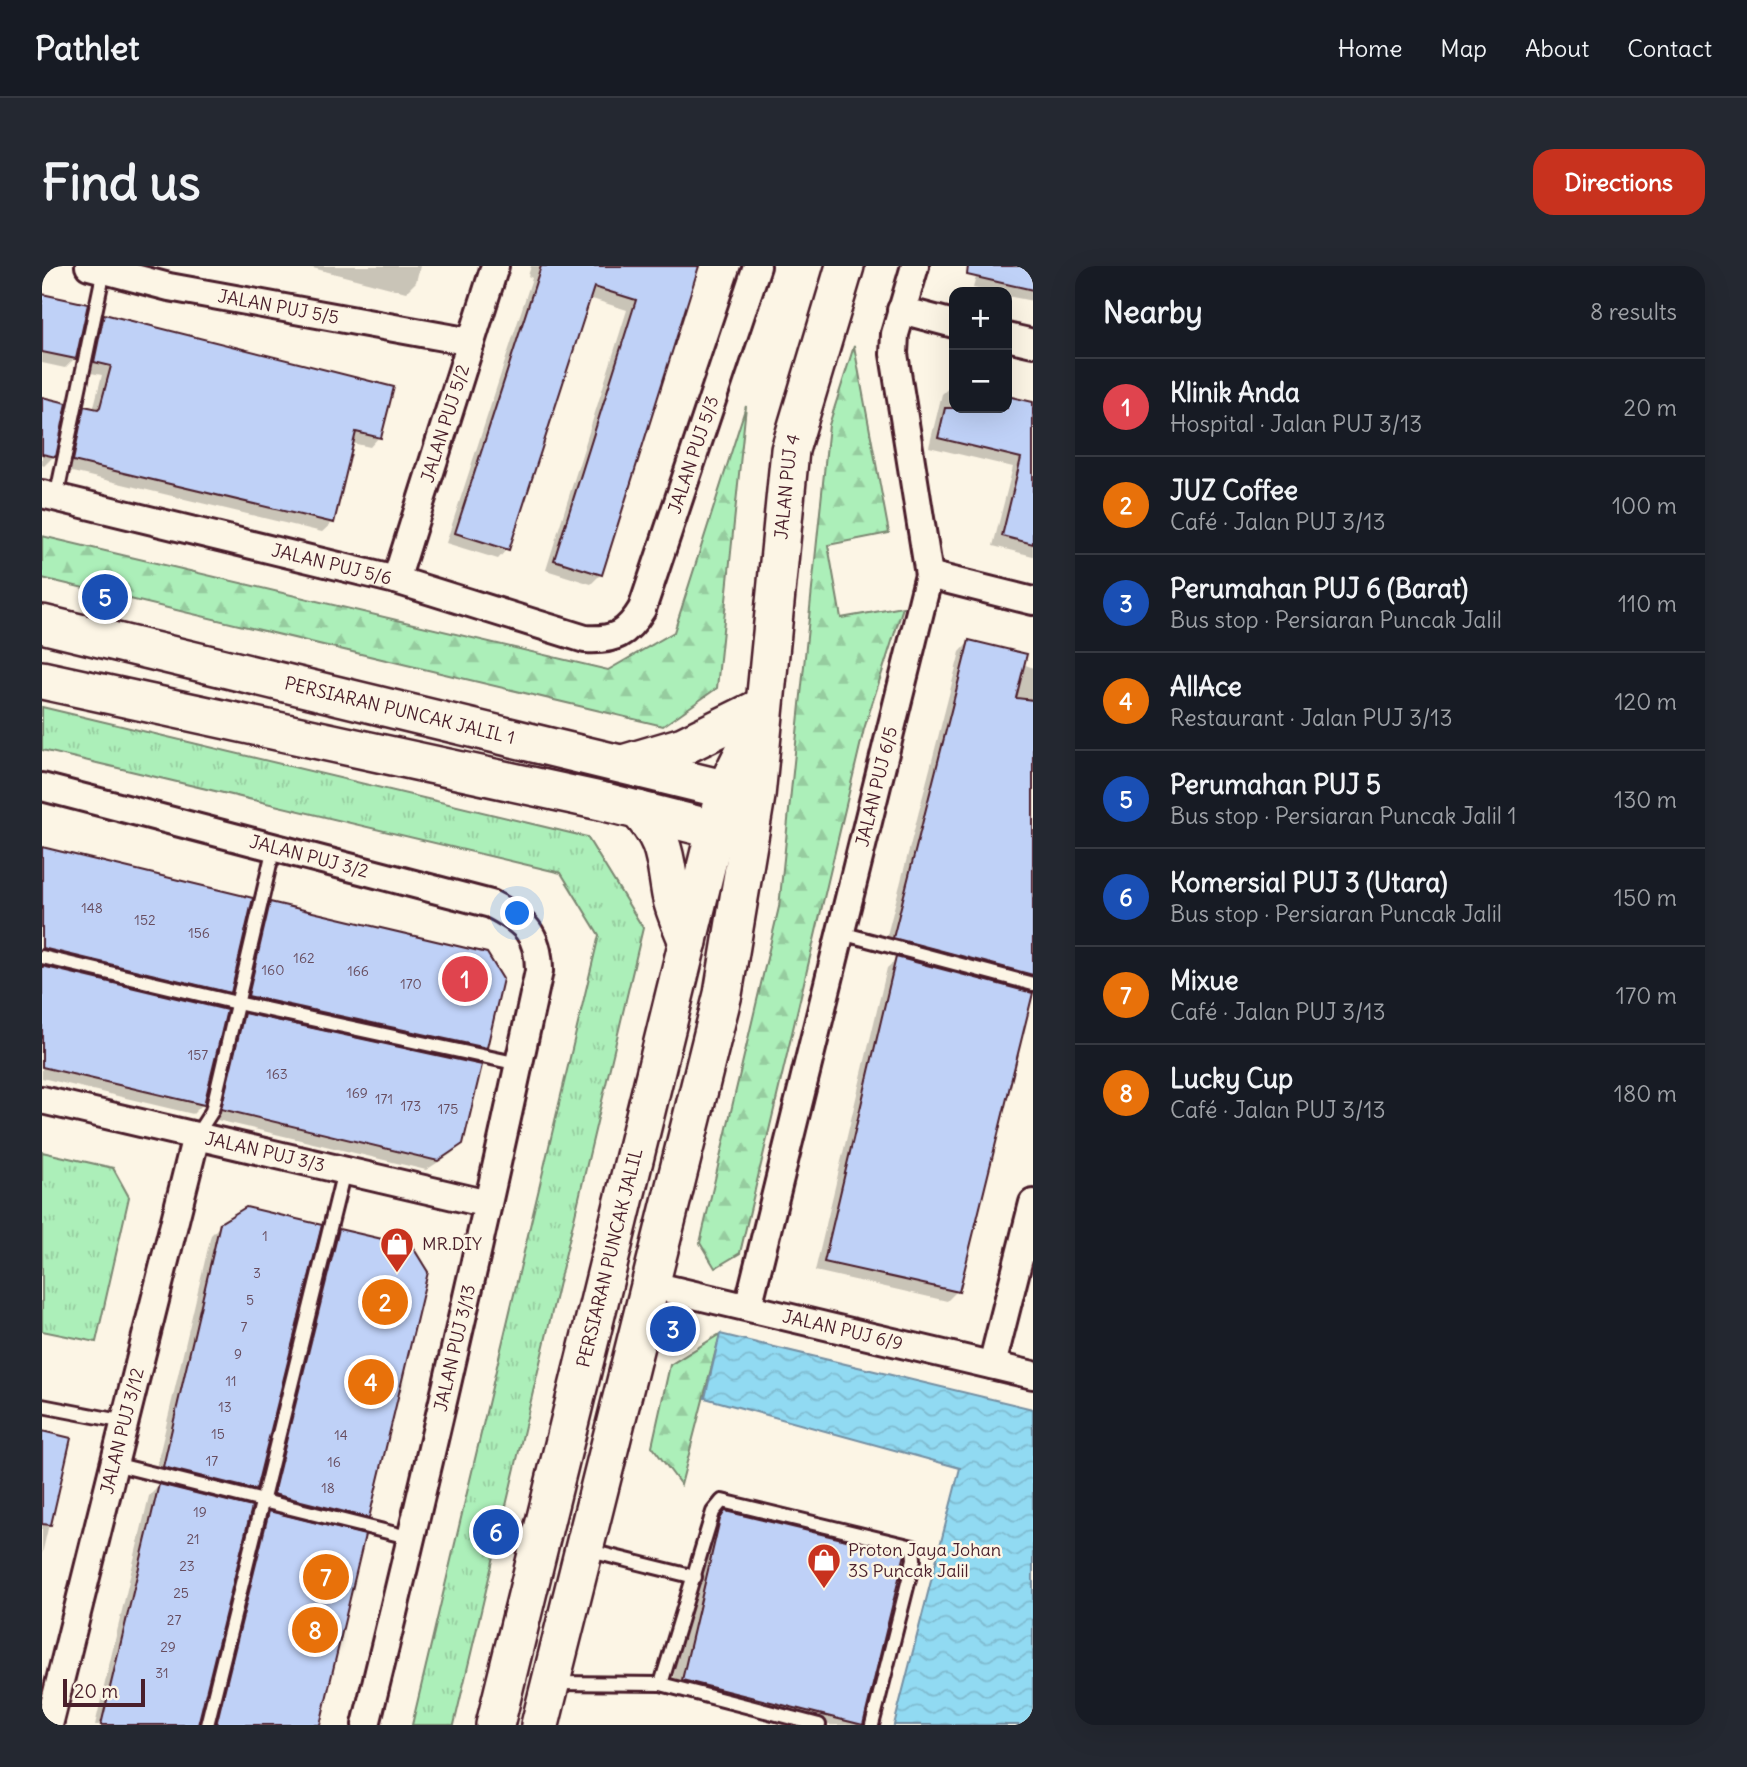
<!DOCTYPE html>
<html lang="en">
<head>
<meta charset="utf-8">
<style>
  :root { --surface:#171b24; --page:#242831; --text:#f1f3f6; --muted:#9ea1a6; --line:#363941; --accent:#c8321e }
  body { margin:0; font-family:Delius,sans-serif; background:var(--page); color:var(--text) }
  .controls { position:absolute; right:21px; top:21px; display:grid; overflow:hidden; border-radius:14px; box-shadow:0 7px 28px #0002 }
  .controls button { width:63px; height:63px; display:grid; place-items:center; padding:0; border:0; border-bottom:2px solid var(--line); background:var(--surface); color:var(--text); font:35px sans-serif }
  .scale { position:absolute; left:21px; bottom:18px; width:82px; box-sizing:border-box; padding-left:7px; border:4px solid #4a1f2b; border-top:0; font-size:19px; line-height:24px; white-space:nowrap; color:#4a1f2b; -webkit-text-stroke:5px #fcf5e5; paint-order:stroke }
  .you { position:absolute; left:476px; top:648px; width:24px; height:24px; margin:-18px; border:5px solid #fff; border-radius:50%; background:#1a73e8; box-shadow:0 0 0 10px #1a73e833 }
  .badge { display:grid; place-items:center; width:46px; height:46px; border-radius:50%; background:var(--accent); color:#fff; font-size:23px; font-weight:700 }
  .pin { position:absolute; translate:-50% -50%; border:4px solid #fff; box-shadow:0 2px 7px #0006 }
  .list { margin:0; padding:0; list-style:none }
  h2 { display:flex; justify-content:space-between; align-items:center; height:91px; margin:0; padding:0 28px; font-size:30px }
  h2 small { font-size:23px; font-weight:400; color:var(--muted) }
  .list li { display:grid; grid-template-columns:46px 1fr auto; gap:21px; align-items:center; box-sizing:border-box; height:98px; padding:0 28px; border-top:2px solid var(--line) }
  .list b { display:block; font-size:26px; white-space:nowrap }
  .list p { margin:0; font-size:23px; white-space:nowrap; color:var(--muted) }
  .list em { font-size:23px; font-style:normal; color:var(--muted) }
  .map { position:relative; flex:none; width:991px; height:1459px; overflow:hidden; border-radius:21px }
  header { display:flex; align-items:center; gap:42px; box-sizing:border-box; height:98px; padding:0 35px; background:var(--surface); border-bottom:2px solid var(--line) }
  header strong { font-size:33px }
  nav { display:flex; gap:38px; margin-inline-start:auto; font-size:24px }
  .intro { display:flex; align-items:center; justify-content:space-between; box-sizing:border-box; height:168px; padding:0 42px }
  h1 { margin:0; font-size:49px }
  .button { padding:18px 32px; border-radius:21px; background:var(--accent); color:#fff; font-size:24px; font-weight:700 }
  main { display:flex; gap:42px; padding:0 42px }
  aside { flex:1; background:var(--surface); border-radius:21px; box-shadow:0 7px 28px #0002 }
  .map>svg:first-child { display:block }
</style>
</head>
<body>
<header>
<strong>Pathlet</strong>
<nav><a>Home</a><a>Map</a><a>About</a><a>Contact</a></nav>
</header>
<div class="intro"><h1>Find us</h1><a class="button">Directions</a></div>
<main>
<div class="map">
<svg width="991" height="1459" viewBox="0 0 991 1459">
  <defs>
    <pattern id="grass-tufts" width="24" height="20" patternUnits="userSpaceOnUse" patternTransform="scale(1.75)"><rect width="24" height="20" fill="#acefb9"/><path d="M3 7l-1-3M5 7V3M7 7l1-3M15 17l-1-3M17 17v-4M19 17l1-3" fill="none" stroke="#96cc9f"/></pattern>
    <pattern id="forest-firs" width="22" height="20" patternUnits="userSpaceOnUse" patternTransform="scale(1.75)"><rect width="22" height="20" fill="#acefb9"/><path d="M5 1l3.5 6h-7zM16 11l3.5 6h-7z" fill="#96cc9f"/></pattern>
    <pattern id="water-waves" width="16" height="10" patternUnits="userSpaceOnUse" patternTransform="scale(1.75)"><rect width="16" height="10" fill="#91daf2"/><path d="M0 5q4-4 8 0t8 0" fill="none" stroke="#7fbbd0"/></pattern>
  </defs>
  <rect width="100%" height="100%" fill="#fcf5e5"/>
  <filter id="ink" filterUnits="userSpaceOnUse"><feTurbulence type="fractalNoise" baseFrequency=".0143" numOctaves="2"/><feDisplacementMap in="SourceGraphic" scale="14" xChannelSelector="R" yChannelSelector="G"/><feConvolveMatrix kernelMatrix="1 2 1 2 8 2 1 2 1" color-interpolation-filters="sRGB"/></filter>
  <g filter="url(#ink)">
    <!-- grass -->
    <g fill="url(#grass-tufts)" stroke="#7b8772" stroke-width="2">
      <path d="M0 441 545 571 601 662 412 1459H370L557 669 519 607 0 484Z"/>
      <path d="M0 886 71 902 87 931 54 1076 0 1065Z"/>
    </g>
    <!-- forest -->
    <g fill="url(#forest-firs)" stroke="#7b8772" stroke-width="2">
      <path d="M812 80 847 267 786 279 799 352 861 341 822 463 698 987 673 1002 658 977 737 641 787 159Z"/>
      <path d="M704 140 675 422 621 460 0 312V270L566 404 632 366Z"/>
      <path d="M678 1068 639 1219 610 1180 628 1099Z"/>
    </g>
    <!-- water -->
    <path fill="url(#water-waves)" stroke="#758fa2" stroke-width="2" d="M678 1068 991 1143V1459H852L918 1202 663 1132Z"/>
    <!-- shadow -->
    <g fill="#0003">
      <path d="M263 0H378L374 16 364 26Z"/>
      <path d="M489 0H654L559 308 549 318 504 304 585 44 547 32 465 283 456 293 404 277 490 12 486 10Z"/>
      <path d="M937 0H991V35L965 30V26H950L931 22Z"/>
      <path d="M0 30 33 92 23 102 0 97Z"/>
      <path d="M62 50 337 171 328 181 310 177 290 257 280 266 22 204 33 152 43 142 51 144 60 109 43 106 52 60Z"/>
      <path d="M910 119H912V142H965V132L991 138V290L951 280 971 201 887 181 900 128Z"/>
      <path d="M0 133 12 190 2 200 0 199Z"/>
      <path d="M927 376 991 402V709L982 718 842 681 918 386Z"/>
      <path d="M0 583 187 726 177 735 0 694Z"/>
      <path d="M229 638 443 781 433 791 197 740 219 648Z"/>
      <path d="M855 693 915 1025 905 1035 773 1005 845 702Z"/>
      <path d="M0 702 161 838 151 848 0 812Z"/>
      <path d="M202 749 420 878 409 888 384 904 171 853 193 759Z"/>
      <path d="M180 958 212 1223 203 1233 112 1211 169 969Z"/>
      <path d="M297 965 325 1251 316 1261 222 1238 287 975Z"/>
      <path d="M0 1166 27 1173 0 1288Z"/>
      <path d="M117 1220 155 1459H53L107 1230Z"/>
      <path d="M227 1247 276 1459H168L218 1257Z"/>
      <path d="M684 1247 861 1289 820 1459H747L627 1429 664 1269Z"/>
    </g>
    <!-- building -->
    <g fill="#bfd1f7" stroke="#4a1f2b" stroke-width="2">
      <path d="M499 0H657L560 309 512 294 594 34 552 21 467 284 413 267Z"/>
      <path d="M926 0H991V24L925 9Z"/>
      <path d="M0 28 46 38 34 93 0 86Z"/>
      <path d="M62 48 352 121 339 172 314 166 292 257 31 195 42 140 56 143 58 141 69 100 52 96Z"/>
      <path d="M965 130 991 136V278L960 270 979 192 896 172 903 142H965Z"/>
      <path d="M0 131 25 137 14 191 0 188Z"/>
      <path d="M927 374 985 388 974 432 991 434V709L851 672Z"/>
      <path d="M0 581 211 632 189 727 0 682Z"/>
      <path d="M228 636 445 687 461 713 445 782 206 730Z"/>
      <path d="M854 691 991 727 917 1026 782 996Z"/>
      <path d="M0 700 185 744 162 839 0 801Z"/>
      <path d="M202 747 440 799 421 878 396 895 179 843Z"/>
      <path d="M204 941 280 959 214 1224 121 1201 178 957Z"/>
      <path d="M297 963 370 980 386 1006 327 1252 231 1228Z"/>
      <path d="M0 1165 29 1172 9 1259 0 1258Z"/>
      <path d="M117 1218 210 1241 156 1459H59Z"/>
      <path d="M227 1245 323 1269 278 1459H174Z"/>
      <path d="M683 1245 863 1288 821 1459 640 1414 678 1253Z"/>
    </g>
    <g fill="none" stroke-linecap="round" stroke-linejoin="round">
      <!-- lane casing -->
      <g stroke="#4a1f2b" stroke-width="18">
        <g id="lane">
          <path d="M14 232 62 4"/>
          <path d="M799 667 991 718"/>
          <path d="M0 691 195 737 477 798"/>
          <path d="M154 870 170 845 232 581"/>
          <path d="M0 1140 83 1156"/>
          <path d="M72 1198 370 1272"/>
          <path d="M544 1284 653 1311"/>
          <path d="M512 1417 619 1418 777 1459"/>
          <path d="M619 1418 671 1246 680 1235 871 1281 872 1293 830 1459"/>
          <path d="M165 1459 302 905"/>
        </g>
      </g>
      <!-- street casing -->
      <g stroke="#4a1f2b" stroke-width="32">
        <g id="street">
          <path id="s1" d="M47 0 127 21 429 76"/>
          <path d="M859 44 912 58"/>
          <path d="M965 71 991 77"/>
          <path id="s2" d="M0 228 354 314 543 373C572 375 585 368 600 343L715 0"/>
          <path d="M887 309 991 335"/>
          <path id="s3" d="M354 314 453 0"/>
          <path id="s4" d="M0 521 449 638C482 655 497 667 497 705 443 957 385 1209 324 1459"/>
          <path id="s5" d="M0 834 446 938"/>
          <path id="s6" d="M610 1019 991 1109"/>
          <path id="s7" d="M706 1041 887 309 852 88 853 68 873 0"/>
          <path d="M950 1099 991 937"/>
          <path id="s8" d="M7 1459 154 870"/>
        </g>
      </g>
      <!-- secondary casing -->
      <g stroke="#4a1f2b" stroke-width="42">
        <g id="secondary">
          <path id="s9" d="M0 358 706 529"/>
          <path d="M0 414 563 536 674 564 697 567"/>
          <path d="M584 497 641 480 722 440"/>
          <path d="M596 544C625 576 622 589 629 629 632 645 640 661 646 676"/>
          <path id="s10" d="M453 1459 683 524 712 466"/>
          <path id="s11" d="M498 1459 681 728 714 530 748 184 803 0"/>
        </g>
      </g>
      <!-- lane -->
      <use href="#lane" stroke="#fcf5e5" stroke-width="12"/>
      <!-- street -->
      <use href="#street" stroke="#fcf5e5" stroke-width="26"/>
      <!-- secondary -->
      <use href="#secondary" stroke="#fcf5e5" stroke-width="37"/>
    </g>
  </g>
  <!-- icons -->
  <defs>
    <g id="shop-pin" transform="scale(1.75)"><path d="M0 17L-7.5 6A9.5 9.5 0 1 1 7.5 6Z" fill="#c8321e" stroke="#fcf5e5"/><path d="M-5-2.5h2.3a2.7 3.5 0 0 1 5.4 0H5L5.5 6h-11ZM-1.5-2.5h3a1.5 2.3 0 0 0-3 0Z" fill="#fff"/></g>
  </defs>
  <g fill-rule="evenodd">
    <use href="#shop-pin" x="355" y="978"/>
    <use href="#shop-pin" x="782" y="1294"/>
  </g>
  <g text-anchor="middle" stroke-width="5" stroke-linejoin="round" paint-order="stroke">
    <!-- number labels -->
    <g font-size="14" fill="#674c5e">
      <text x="50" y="647">148</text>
      <text x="103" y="659">152</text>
      <text x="157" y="672">156</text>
      <text x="262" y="697">162</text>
      <text x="231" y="709">160</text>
      <text x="316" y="710">166</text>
      <text x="369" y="723">170</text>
      <text x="156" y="794">157</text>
      <text x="235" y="813">163</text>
      <text x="315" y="832">169</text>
      <text x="342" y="838">171</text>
      <text x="369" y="845">173</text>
      <text x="406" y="848">175</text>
      <text x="223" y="975">1</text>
      <text x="215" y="1012">3</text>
      <text x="208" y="1039">5</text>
      <text x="202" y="1066">7</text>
      <text x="196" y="1093">9</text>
      <text x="189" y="1120">11</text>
      <text x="183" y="1146">13</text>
      <text x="176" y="1173">15</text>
      <text x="299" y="1174">14</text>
      <text x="170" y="1200">17</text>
      <text x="292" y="1201">16</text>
      <text x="286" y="1227">18</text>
      <text x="158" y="1251">19</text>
      <text x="151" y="1278">21</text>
      <text x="145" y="1305">23</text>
      <text x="139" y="1332">25</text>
      <text x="132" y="1359">27</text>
      <text x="126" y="1386">29</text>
      <text x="120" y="1412">31</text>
    </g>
    <!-- street labels -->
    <g font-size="18" fill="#4a1f2b" stroke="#fcf5e5">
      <text dy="6" stroke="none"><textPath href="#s1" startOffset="194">JALAN PUJ 5/5</textPath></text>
      <text dy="6" stroke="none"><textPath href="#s3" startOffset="164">JALAN PUJ 5/2</textPath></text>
      <text dy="6" stroke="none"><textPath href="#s2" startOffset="794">JALAN PUJ 5/3</textPath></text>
      <text dy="6" stroke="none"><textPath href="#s11" startOffset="1265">JALAN PUJ 4</textPath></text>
      <text dy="6" stroke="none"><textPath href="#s2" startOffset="298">JALAN PUJ 5/6</textPath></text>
      <text dy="6" stroke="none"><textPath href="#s9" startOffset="368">PERSIARAN PUNCAK JALIL 1</textPath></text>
      <text dy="6" stroke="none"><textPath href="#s7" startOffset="536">JALAN PUJ 6/5</textPath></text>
      <text dy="6" stroke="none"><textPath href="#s4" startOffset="276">JALAN PUJ 3/2</textPath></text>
      <text dy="6" stroke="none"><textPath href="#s5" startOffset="229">JALAN PUJ 3/3</textPath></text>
      <text dy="6" stroke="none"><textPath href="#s10" startOffset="481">PERSIARAN PUNCAK JALIL</textPath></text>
      <text dy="6" stroke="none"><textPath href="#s6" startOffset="196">JALAN PUJ 6/9</textPath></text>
      <text transform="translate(413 1082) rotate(-77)" y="6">JALAN PUJ 3/13</text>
      <text dy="6" stroke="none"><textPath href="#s8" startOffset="303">JALAN PUJ 3/12</textPath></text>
    </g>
    <!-- poi labels -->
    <g font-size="18" fill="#4a1f2b" stroke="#fcf5e5" text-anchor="start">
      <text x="380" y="984">MR.DIY</text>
      <text x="806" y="1290">Proton Jaya Johan<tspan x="806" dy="21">3S Puncak Jalil</tspan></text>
    </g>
  </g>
</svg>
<div class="controls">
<button>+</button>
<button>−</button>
</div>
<div class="scale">20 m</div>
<div class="you"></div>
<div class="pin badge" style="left:423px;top:713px;background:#e0444e">1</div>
<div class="pin badge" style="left:343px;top:1036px;background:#e8710a">2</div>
<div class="pin badge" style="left:631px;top:1063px;background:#1a4fb4">3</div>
<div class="pin badge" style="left:329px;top:1116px;background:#e8710a">4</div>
<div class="pin badge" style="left:63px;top:331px;background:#1a4fb4">5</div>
<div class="pin badge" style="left:454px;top:1266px;background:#1a4fb4">6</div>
<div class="pin badge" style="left:284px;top:1311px;background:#e8710a">7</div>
<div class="pin badge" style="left:273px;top:1364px;background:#e8710a">8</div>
</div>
<aside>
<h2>Nearby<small>8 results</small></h2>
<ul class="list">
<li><span class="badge" style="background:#e0444e">1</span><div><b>Klinik Anda</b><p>Hospital · Jalan PUJ 3/13</p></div><em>20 m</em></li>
<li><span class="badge" style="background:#e8710a">2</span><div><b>JUZ Coffee</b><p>Café · Jalan PUJ 3/13</p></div><em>100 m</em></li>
<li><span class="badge" style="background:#1a4fb4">3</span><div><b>Perumahan PUJ 6 (Barat)</b><p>Bus stop · Persiaran Puncak Jalil</p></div><em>110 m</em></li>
<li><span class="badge" style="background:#e8710a">4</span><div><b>AllAce</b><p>Restaurant · Jalan PUJ 3/13</p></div><em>120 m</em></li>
<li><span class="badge" style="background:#1a4fb4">5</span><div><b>Perumahan PUJ 5</b><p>Bus stop · Persiaran Puncak Jalil 1</p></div><em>130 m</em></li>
<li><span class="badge" style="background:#1a4fb4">6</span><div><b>Komersial PUJ 3 (Utara)</b><p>Bus stop · Persiaran Puncak Jalil</p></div><em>150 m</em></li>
<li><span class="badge" style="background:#e8710a">7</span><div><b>Mixue</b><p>Café · Jalan PUJ 3/13</p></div><em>170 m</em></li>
<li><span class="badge" style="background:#e8710a">8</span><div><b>Lucky Cup</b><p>Café · Jalan PUJ 3/13</p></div><em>180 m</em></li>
</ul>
</aside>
</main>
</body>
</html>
